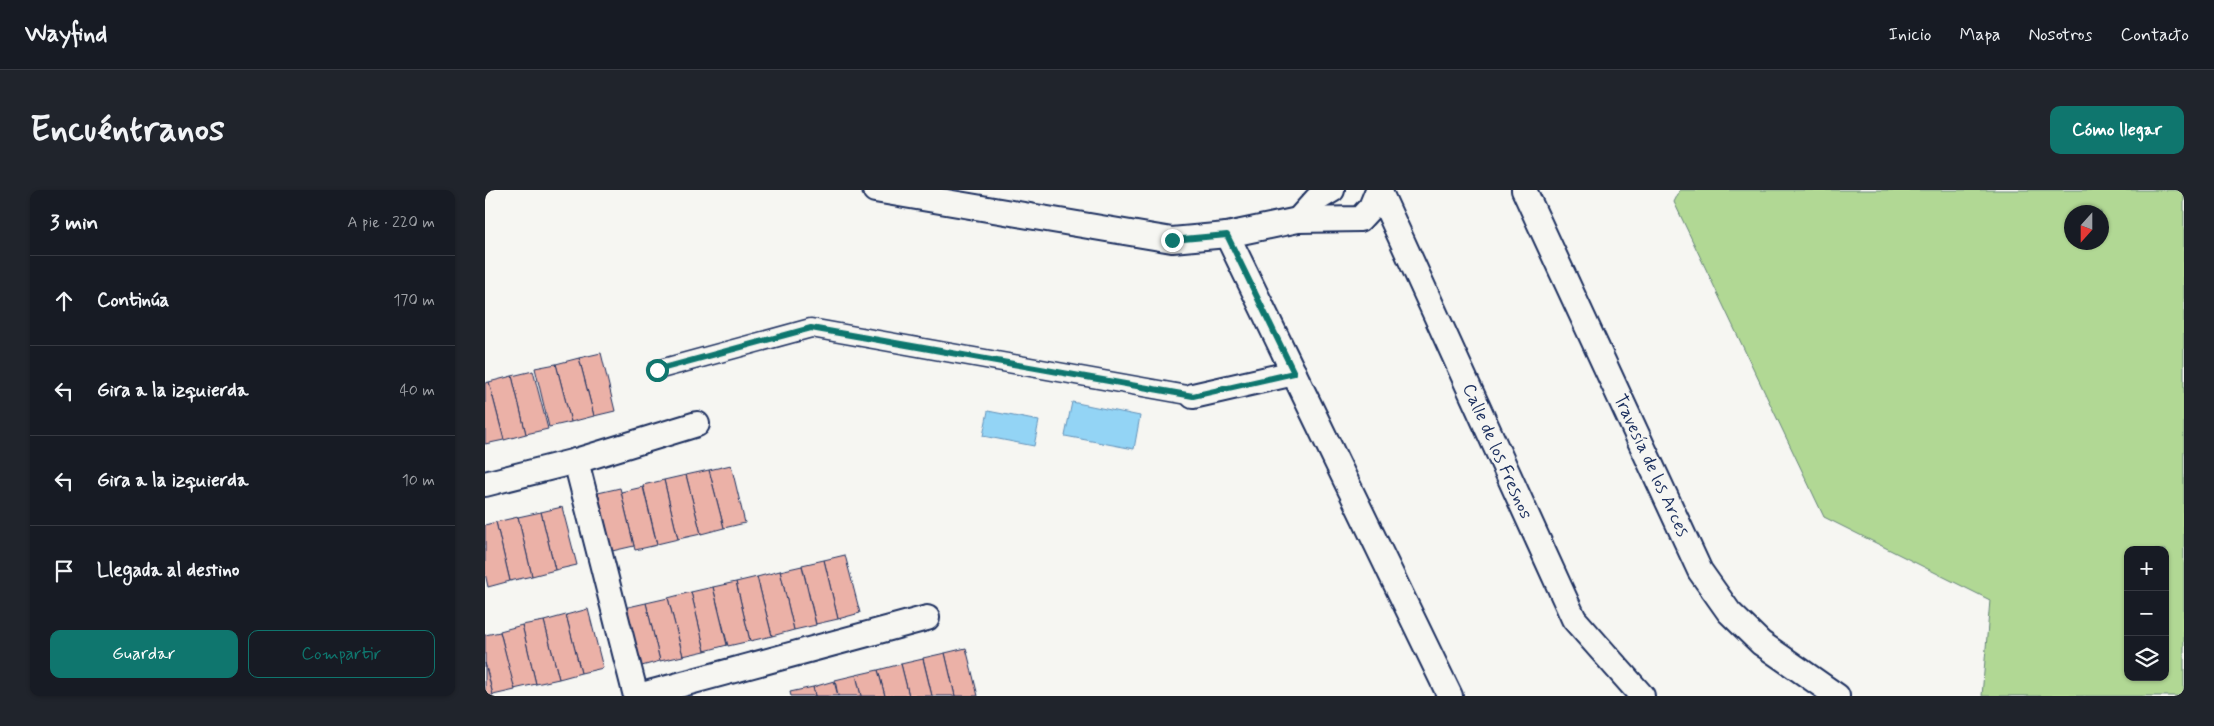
<!DOCTYPE html>
<html lang="es">
<head>
<meta charset="utf-8">
<style>
  :root { --surface:#171b24; --page:#20242c; --text:#f1f3f6; --muted:#9ea1a6; --line:#363941; --accent:#0f766e }
  body { margin:0; font-family:Mynerve,sans-serif; background:var(--page); color:var(--text) }
  .controls { position:absolute; right:15px; bottom:15px; display:grid; overflow:hidden; border-radius:10px; box-shadow:0 1px 4px #0004 }
  .controls button { width:45px; height:45px; display:grid; place-items:center; padding:0; border:0; border-bottom:1px solid var(--line); background:var(--surface); color:var(--text); font:25px sans-serif }
  .compass { position:absolute; left:1579px; top:15px; width:45px; height:45px; border-radius:50%; background:var(--surface); box-shadow:0 1px 4px #0004; rotate:201deg }
  .stop { position:absolute; width:15px; height:15px; margin:-11px; border:4px solid #0f766e; border-radius:50%; background:#fff }
  .stop.end { background:#0f766e; border-color:#fff; box-shadow:0 1px 5px #0008 }
  .list { margin:0; padding:0; list-style:none }
  h2 { display:flex; justify-content:space-between; align-items:center; height:65px; margin:0; padding:0 20px; font-size:21px }
  h2 small { font-size:16px; font-weight:400; color:var(--muted) }
  .list li { display:grid; grid-template-columns:32px 1fr auto; gap:15px; align-items:center; box-sizing:border-box; height:90px; padding:0 20px; border-top:1px solid var(--line) }
  .list b { display:block; font-size:19px; white-space:nowrap }
  .list em { font-size:16px; font-style:normal; color:var(--muted) }
  .actions { display:flex; gap:10px; padding:15px 20px }
  .actions a { flex:1; padding:11px 0; border:1px solid var(--accent); border-radius:10px; text-align:center; font-size:18px; color:var(--accent) }
  .actions .main { background:var(--accent); color:#fff }
  .icon { flex:none; width:28px; height:28px; fill:none; stroke:currentColor; stroke-width:2; stroke-linecap:round; stroke-linejoin:round }
  .map { position:relative; flex:none; width:1699px; height:506px; overflow:hidden; border-radius:10px }
  header { display:flex; align-items:center; gap:30px; box-sizing:border-box; height:70px; padding:0 25px; background:var(--surface); border-bottom:1px solid var(--line) }
  header strong { font-size:24px }
  nav { display:flex; gap:28px; margin-inline-start:auto; font-size:18px }
  .intro { display:flex; align-items:center; justify-content:space-between; box-sizing:border-box; height:120px; padding:0 30px }
  h1 { margin:0; font-size:35px }
  .button { padding:12px 22px; border-radius:10px; background:var(--accent); color:#fff; font-size:18px; font-weight:700 }
  main { display:flex; gap:30px; padding:0 30px }
  aside { flex:1; background:var(--surface); border-radius:10px; box-shadow:0 1px 4px #0004 }
  .map>svg:first-child { display:block }
</style>
</head>
<body>
<header>
<strong>Wayfind</strong>
<nav><a>Inicio</a><a>Mapa</a><a>Nosotros</a><a>Contacto</a></nav>
</header>
<div class="intro"><h1>Encuéntranos</h1><a class="button">Cómo llegar</a></div>
<main>
<aside>
<h2>3 min<small>A pie · 220 m</small></h2>
<ul class="list">
<li><svg class="icon" aria-label="ahead" viewBox="0 0 24 24"><path d="M12 20V5M6 11l6-6 6 6"/></svg><div><b>Continúa</b></div><em>170 m</em></li>
<li><svg class="icon" aria-label="left" viewBox="0 0 24 24"><path d="M17 20v-9H6M10 6l-5 5 5 5"/></svg><div><b>Gira a la izquierda</b></div><em>40 m</em></li>
<li><svg class="icon" aria-label="left" viewBox="0 0 24 24"><path d="M17 20v-9H6M10 6l-5 5 5 5"/></svg><div><b>Gira a la izquierda</b></div><em>10 m</em></li>
<li><svg class="icon" aria-label="arrive" viewBox="0 0 24 24"><path d="M6 21V4h12l-3 4 3 4H6"/></svg><div><b>Llegada al destino</b></div></li>
</ul>
<div class="actions"><a class="main">Guardar</a><a>Compartir</a></div>
</aside>
<div class="map">
<svg width="1699" height="506" viewBox="0 0 1699 506">
  <rect width="100%" height="100%" fill="#f6f6f2"/>
  <filter id="ink" filterUnits="userSpaceOnUse"><feTurbulence type="fractalNoise" baseFrequency=".02" numOctaves="2"/><feDisplacementMap in="SourceGraphic" scale="10" xChannelSelector="R" yChannelSelector="G"/><feConvolveMatrix kernelMatrix="1 2 1 2 8 2 1 2 1" color-interpolation-filters="sRGB"/></filter>
  <g filter="url(#ink)">
    <!-- green -->
    <path fill="#b1d894" stroke="#668479" fill-rule="evenodd" d="M1195 0H1699V506H1497L1505 410 1339 327 1189 12ZM1586 22H1616V52H1586ZM1643 360H1680V487H1643Z"/>
    <!-- water -->
    <g fill="#93d4f5" stroke="#6392b9">
      <path d="M587 212 655 226 649 259 580 246Z"/>
      <path d="M503 221 554 231 549 256 498 246Z"/>
    </g>
    <!-- building -->
    <g fill="#ebb1a7" stroke="#1b2f5e">
      <path d="M116 163 130 221 109 226 94 168Z"/>
      <path d="M94 168 109 226 86 232 71 174Z"/>
      <path d="M71 174 86 232 64 237 50 178Z"/>
      <path d="M48 181 63 239 41 244 27 186Z"/>
      <path d="M27 186 41 244 19 250 4 192Z"/>
      <path d="M4 192 19 250 0 254V193Z"/>
      <path d="M246 275 260 333 239 338 224 280Z"/>
      <path d="M224 280 239 338 216 344 201 285Z"/>
      <path d="M201 285 216 344 193 349 179 290Z"/>
      <path d="M179 290 193 349 172 354 158 295Z"/>
      <path d="M158 297 172 355 150 360 136 302Z"/>
      <path d="M135 298 149 356 127 361 113 303Z"/>
      <path d="M77 317 92 375 70 380 56 322Z"/>
      <path d="M56 322 70 380 47 386 33 327Z"/>
      <path d="M33 327 47 386 25 391 11 332Z"/>
      <path d="M11 332 25 391 3 397 0 383V335Z"/>
      <path d="M360 365 375 423 353 429 339 370Z"/>
      <path d="M339 370 353 429 331 434 317 375Z"/>
      <path d="M317 376 331 435 309 440 295 381Z"/>
      <path d="M295 381 309 440 287 446 272 387Z"/>
      <path d="M272 387 287 446 265 451 251 392Z"/>
      <path d="M251 392 265 451 243 456 228 397Z"/>
      <path d="M228 397 242 455 220 461 206 402Z"/>
      <path d="M206 402 220 461 198 466 183 408Z"/>
      <path d="M183 408 198 466 175 471 161 413Z"/>
      <path d="M161 413 175 471 153 477 139 418Z"/>
      <path d="M103 419 118 478 96 483 81 425Z"/>
      <path d="M81 425 96 483 74 489 59 431Z"/>
      <path d="M59 431 74 489 51 494 37 435Z"/>
      <path d="M37 435 51 494 29 499 15 441Z"/>
      <path d="M15 442 30 500 8 505 0 473V445Z"/>
      <path d="M481 458 493 506H470L460 463Z"/>
      <path d="M460 463 470 506H447L438 468Z"/>
      <path d="M438 469 447 506H424L416 474Z"/>
      <path d="M0 473 8 505 5 506H0Z"/>
      <path d="M416 474 424 506H400L393 480Z"/>
      <path d="M393 480 400 506H376L371 485Z"/>
      <path d="M371 485 376 506H353L350 490Z"/>
      <path d="M349 491 353 506H330L328 497Z"/>
      <path d="M328 497 330 506H306L305 502Z"/>
    </g>
    <g fill="none" stroke-linecap="round" stroke-linejoin="round">
      <!-- pedestrian casing -->
      <g stroke="#1b2f5e" stroke-width="21">
        <path id="pedestrian" d="M172 180 326 138 708 206"/>
      </g>
      <!-- minor casing -->
      <g stroke="#1b2f5e" stroke-width="28">
        <g id="minor">
          <path d="M390 0 687 50 742 45"/>
          <path d="M893 0 886 17 875 29 813 30 742 45 965 506"/>
          <path d="M894 0 1089 429 1157 506"/>
          <path d="M1039 0 1215 381 1244 422 1276 453 1352 506"/>
          <path d="M813 30 832 9 847 0"/>
          <path d="M708 206 809 183"/>
          <path d="M91 271 212 234"/>
          <path d="M0 294 91 271 151 506"/>
          <path d="M153 506 442 428"/>
        </g>
      </g>
      <!-- pedestrian -->
      <use href="#pedestrian" stroke="#f6f6f2" stroke-width="18"/>
      <!-- minor -->
      <use href="#minor" stroke="#f6f6f2" stroke-width="24"/>
    </g>
  </g>
  <g fill="none" stroke-linecap="round" stroke-linejoin="round" filter="url(#ink)">
    <!-- route -->
    <path stroke="#0f766e" stroke-width="6" d="M172 180 326 138 708 206 809 183 742 45 687 50"/>
  </g>
  <g text-anchor="middle" stroke-width="4.5" stroke-linejoin="round" paint-order="stroke">
    <!-- street labels -->
    <g font-size="18" fill="#1b2f5e" stroke="#f6f6f2">
      <text transform="translate(1013 261) rotate(66)" y="6">Calle de los Fresnos</text>
      <text transform="translate(1167 275) rotate(65)" y="6">Travesía de los Arces</text>
    </g>
  </g>
</svg>
<div class="controls">
<button>+</button>
<button>−</button>
<button><svg class="icon" aria-label="layers" viewBox="0 0 24 24"><path d="M12 4l9 5-9 5-9-5zM3 14l9 5 9-5"/></svg></button>
</div>
<svg class="compass" viewBox="-18 -18 36 36"><path d="M0-13l5 13h-10z" fill="#e53935"/><path d="M0 13l5-13h-10z" fill="#9ea1a6"/></svg>
<div class="stop" style="left:172px;top:180px"></div>
<div class="stop end" style="left:687px;top:50px"></div>
</div>
</main>
</body>
</html>
